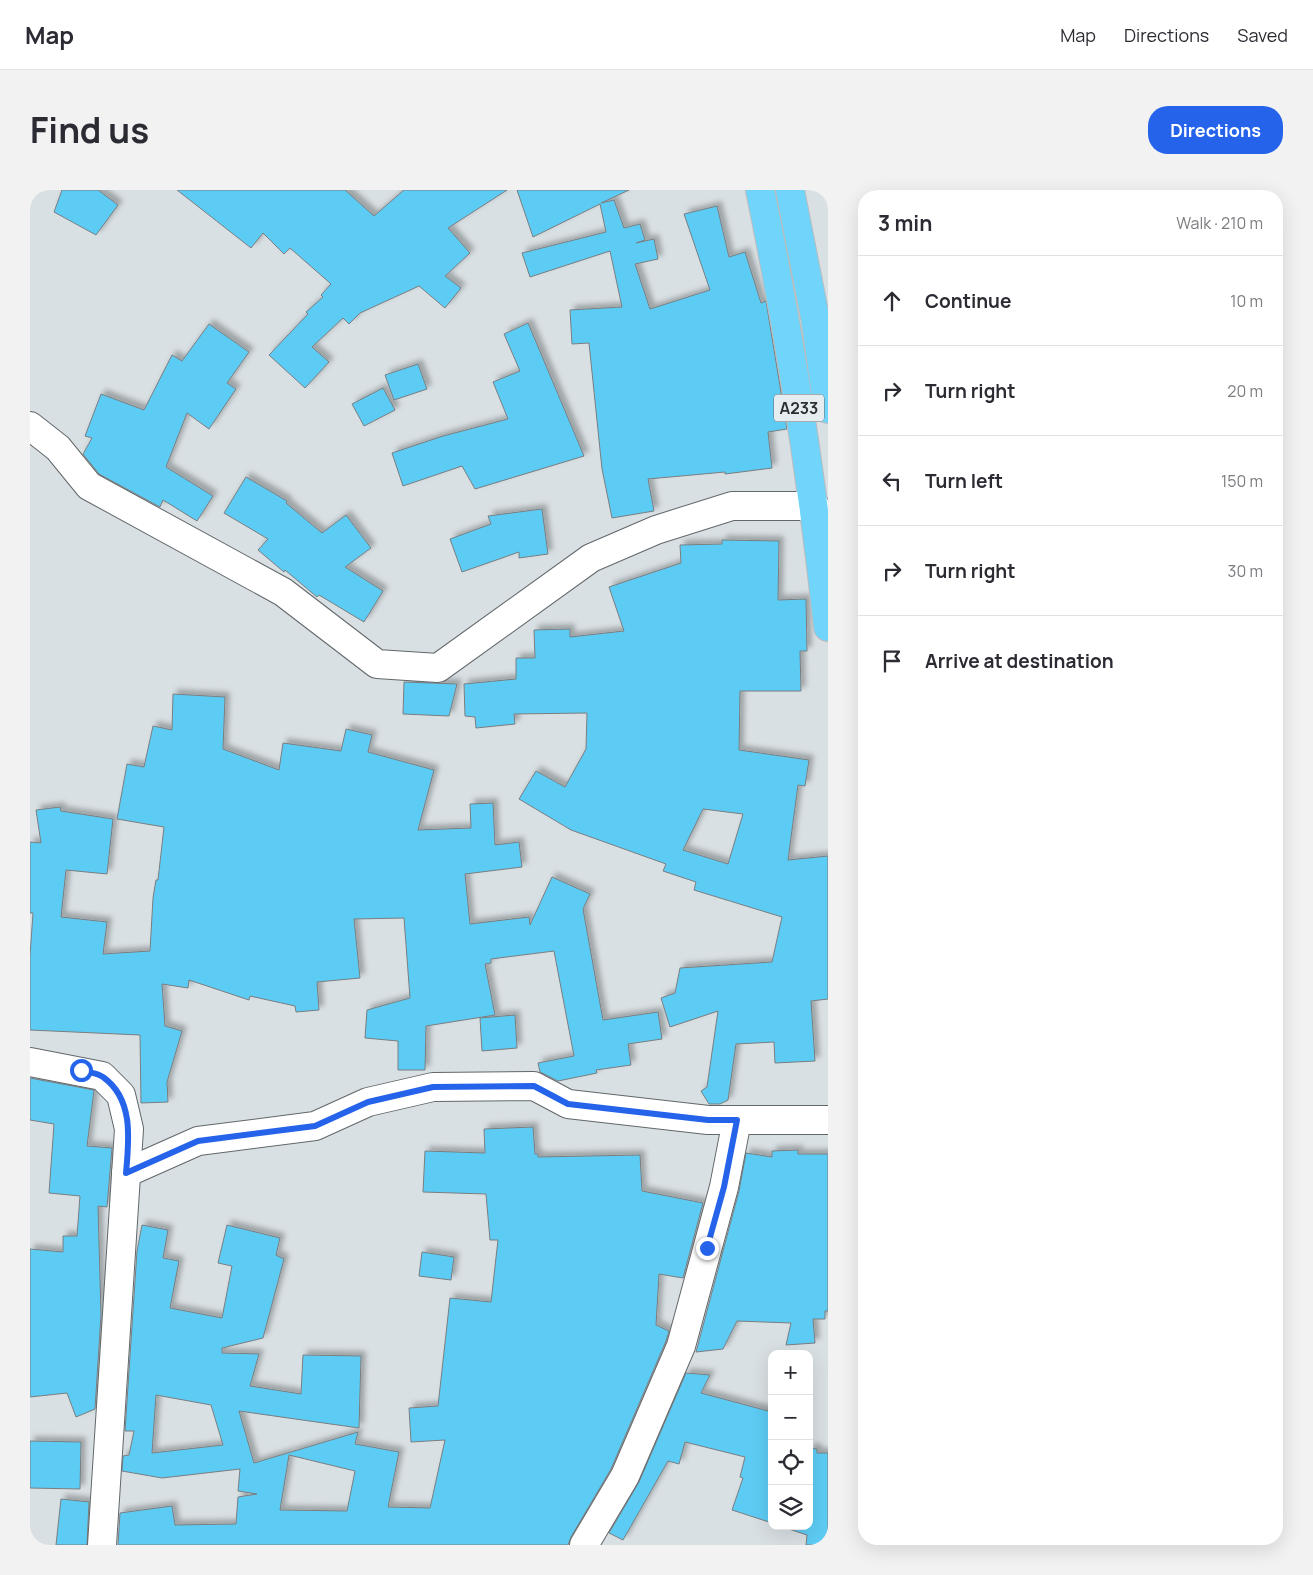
<!DOCTYPE html>
<html lang="en">
<head>
<meta charset="utf-8">
<style>
  :root { --surface:#fff; --page:#f2f2f3; --text:#2b2b33; --muted:#7c7c81; --line:#e1e1e2; --accent:#2563eb }
  body { margin:0; font-family:Manrope,sans-serif; background:var(--page); color:var(--text) }
  .controls { position:absolute; right:15px; bottom:15px; display:grid; overflow:hidden; border-radius:10px; box-shadow:0 5px 20px #0002 }
  .controls button { width:45px; height:45px; display:grid; place-items:center; padding:0; border:0; border-bottom:1px solid var(--line); background:var(--surface); color:var(--text); font:25px sans-serif }
  .stop { position:absolute; width:15px; height:15px; margin:-11px; border:4px solid #2563eb; border-radius:50%; background:#fff }
  .stop.end { background:#2563eb; border-color:#fff; box-shadow:0 1px 5px #0008 }
  .list { margin:0; padding:0; list-style:none }
  h2 { display:flex; justify-content:space-between; align-items:center; height:65px; margin:0; padding:0 20px; font-size:21px }
  h2 small { font-size:16px; font-weight:400; color:var(--muted) }
  .list li { display:grid; grid-template-columns:32px 1fr auto; gap:15px; align-items:center; box-sizing:border-box; height:90px; padding:0 20px; border-top:1px solid var(--line) }
  .list b { display:block; font-size:19px; white-space:nowrap }
  .list em { font-size:16px; font-style:normal; color:var(--muted) }
  .icon { flex:none; width:28px; height:28px; fill:none; stroke:currentColor; stroke-width:2; stroke-linecap:round; stroke-linejoin:round }
  .map { position:relative; flex:none; width:798px; height:1355px; overflow:hidden; border-radius:20px }
  header { display:flex; align-items:center; gap:30px; box-sizing:border-box; height:70px; padding:0 25px; background:var(--surface); border-bottom:1px solid var(--line) }
  header strong { font-size:24px }
  nav { display:flex; gap:28px; margin-inline-start:auto; font-size:18px }
  .intro { display:flex; align-items:center; justify-content:space-between; box-sizing:border-box; height:120px; padding:0 30px }
  h1 { margin:0; font-size:35px }
  .button { padding:12px 22px; border-radius:20px; background:var(--accent); color:#fff; font-size:18px; font-weight:700 }
  main { display:flex; gap:30px; padding:0 30px }
  aside { flex:1; background:var(--surface); border-radius:20px; box-shadow:0 5px 20px #0002 }
  .map>svg:first-child { display:block }
</style>
</head>
<body>
<header>
<strong>Map</strong>
<nav><a>Map</a><a>Directions</a><a>Saved</a></nav>
</header>
<div class="intro"><h1>Find us</h1><a class="button">Directions</a></div>
<main>
<div class="map">
<svg width="798" height="1355" viewBox="0 0 798 1355">
  <defs>
    <filter id="shadow"><feDropShadow dx="4.5" dy="-4.5" stdDeviation="2.5" flood-color="#0004"/></filter>
  </defs>
  <rect width="100%" height="100%" fill="#d9e0e3"/>
  <!-- building -->
  <g fill="#5dccf5" stroke="#787e81" fill-rule="evenodd" filter="url(#shadow)">
    <path d="M32 0H68L88 15 66 45 24 22Z"/>
    <path d="M147 0H315L344 26 374 0H477L418 38 440 63 415 86 431 98 415 118 389 96 330 123 319 134 313 128 282 157 299 172 275 198 239 165 278 124 276 122 293 107 291 105 301 94 260 58 254 64 233 43 221 58Z"/>
    <path d="M487 0H599L571 13 584 10 594 38 610 34 615 50 606 53 624 49 628 69 605 74 620 119 680 100 654 24 687 16 699 67 715 62 731 113 736 111 757 239 738 242 742 278 695 284V282L618 289 624 321 582 328 572 279 559 153 542 154 540 120 592 117 580 61 500 87 492 63 576 42 570 14 503 47Z"/>
    <path d="M498 133 554 266 445 299 432 276 373 296 362 263 413 246 478 229 463 192 490 181 474 144Z"/>
    <path d="M179 134 219 162 197 193 206 199 179 239 157 223 136 277 183 306 167 331 133 310 130 317 69 284 53 264 62 248 55 246 71 204 114 220 142 165 152 171Z"/>
    <path d="M388 174 397 199 364 210 355 185Z"/>
    <path d="M353 198 365 220 334 236 322 214Z"/>
    <path d="M216 287 257 311 256 313 292 343 316 325 341 358 315 377 353 401 334 432 289 405 287 407 255 380 254 382 228 360 238 349 194 323Z"/>
    <path d="M512 319 518 364 489 368V362L432 382 420 349 461 334 458 326Z"/>
    <path d="M692 350 749 351 748 410 776 409 777 461H770L771 501H710L709 560 779 570 775 596 768 595 758 670 798 666V809L781 811 785 871 745 873 744 852 706 854 698 910 690 914H679L671 901 677 897 688 821 640 837 631 808 645 803 650 778 742 772 752 727 664 700 666 692 633 681 636 674 541 640 489 609 506 581 535 597 556 559 557 523 484 524 485 534 446 538 445 527 435 526 434 494 486 489V468H505L504 440 540 439V447L594 441 579 397 651 373 650 355 692 354ZM673 619 713 624 698 674 653 660Z"/>
    <path d="M374 492 427 494 419 526 373 524Z"/>
    <path d="M143 504 195 507 193 559 249 580 253 553 311 561 316 539 342 545 338 562 404 580 388 640 441 638 440 614 463 613 465 655 489 652 492 677 435 684 440 734 499 727 500 735 522 687 560 704 553 719 573 830 628 822 632 849 598 854 601 875 566 880 567 883 528 891 510 882 508 873 544 866 524 761 461 769V773L455 774 465 825 396 836 395 880H368V851L335 848 337 820 380 808 374 728 324 729 330 788 287 792 289 820 266 822 265 816 220 806 219 810 159 790 158 798 132 794 135 836 152 841 137 892 138 912 111 913 110 845 0 840V766L3 723H0V652L11 653 6 620 30 617 31 621 83 629 77 684 36 680 31 727 77 732 73 764 120 761 123 708 126 690H128L134 637 87 629 97 574 114 577 123 536 142 540Z"/>
    <path d="M485 825 487 858 452 861 450 828Z"/>
    <path d="M0 888 64 900 57 956 82 958 77 1017 68 1016 71 1125 65 1219 46 1227 37 1203 0 1207V1059L33 1062V1046H47L50 1006 19 1003 24 934 0 930Z"/>
    <path d="M503 937 505 964H508V967L610 965 612 1001 673 1013 653 1088 629 1084 626 1135 639 1141 636 1151 581 1279 541 1347 538 1355H88L90 1323 142 1316 145 1335 206 1334 208 1307 227 1304 208 1301 210 1279 132 1288 92 1281 93 1266 99 1265 104 1241H95L107 1061 112 1035 138 1040 133 1068 149 1071 140 1118 192 1128 202 1076 188 1073 197 1035 250 1048 246 1065 254 1069 233 1148 192 1158V1163L229 1164 220 1196 271 1204 273 1165 331 1166 329 1238 209 1221 224 1273 328 1242 325 1254 369 1262 358 1317 400 1318 415 1250 381 1252 379 1218 408 1216 420 1108 461 1112 468 1050H460L456 1004 393 1002 395 961 455 963 454 939ZM126 1205 181 1215 193 1255 122 1263ZM259 1265 325 1281 317 1321 250 1320Z"/>
    <path d="M768 960V964H798V1121H795V1129H783L785 1153 756 1155 761 1133 707 1131 693 1159 666 1162 709 1001 716 963 742 967V961Z"/>
    <path d="M392 1062 424 1067 421 1090 389 1086Z"/>
    <path d="M656 1183 680 1185 671 1203 742 1222V1333L702 1320 713 1288 710 1287 715 1267 655 1252 649 1274 638 1271 593 1350 579 1343 609 1292Z"/>
    <path d="M0 1251 51 1252 50 1299 0 1298Z"/>
    <path d="M779 1258 787 1259V1263H798V1355H776L777 1345 750 1336H779Z"/>
    <path d="M31 1309 59 1312 57 1355H26Z"/>
  </g>
  <g fill="none" stroke-linecap="round" stroke-linejoin="round">
    <!-- street casing -->
    <g stroke="#61676a" stroke-width="30">
      <g id="street">
        <path d="M0 236 28 258 59 296 253 402 347 474 408 478 561 368 626 340 702 316H785"/>
        <path d="M0 872 72 886 91 905 99 939 72 1355"/>
        <path d="M96 983 168 951 285 936 338 912 403 897 504 896 538 914 678 930H798"/>
        <path d="M554 1355 595 1286 651 1156 694 997 707 930"/>
      </g>
    </g>
    <!-- highway casing -->
    <g stroke="#bcbcbd" stroke-width="30">
      <g id="highway">
        <path d="M730 0C760 145 782 290 798 437"/>
        <path d="M760 0 785 127 798 219"/>
      </g>
    </g>
    <!-- street -->
    <use href="#street" stroke="#fff" stroke-width="28"/>
    <!-- highway -->
    <use href="#highway" stroke="#71d4fa" stroke-width="28"/>
  </g>
  <g fill="none" stroke-linecap="round" stroke-linejoin="round">
    <!-- route -->
    <path stroke="#2563eb" stroke-width="6" d="M51 880C58 882 68 883 73 887 104 909 99 950 96 983L168 951 285 936 338 912 403 897 504 896 538 914 678 930H707L694 997 677 1058"/>
  </g>
  <g text-anchor="middle" stroke-width="4.5" stroke-linejoin="round" paint-order="stroke">
    <!-- shield labels -->
    <rect fill="#e6edf0" stroke="#64686a" stroke-width="1" x="744" y="204.5" width="50" height="27" rx="4"/>
    <g font-size="16" font-weight="bold" fill="#2d2f31">
      <text x="769" y="224">A233</text>
    </g>
  </g>
</svg>
<div class="controls">
<button>+</button>
<button>−</button>
<button><svg class="icon" aria-label="locate" viewBox="0 0 24 24"><circle cx="12" cy="12" r="6"/><path d="M12 2v4M12 18v4M2 12h4M18 12h4"/></svg></button>
<button><svg class="icon" aria-label="layers" viewBox="0 0 24 24"><path d="M12 4l9 5-9 5-9-5zM3 14l9 5 9-5"/></svg></button>
</div>
<div class="stop" style="left:51px;top:880px"></div>
<div class="stop end" style="left:677px;top:1058px"></div>
</div>
<aside>
<h2>3 min<small>Walk · 210 m</small></h2>
<ul class="list">
<li><svg class="icon" aria-label="ahead" viewBox="0 0 24 24"><path d="M12 20V5M6 11l6-6 6 6"/></svg><div><b>Continue</b></div><em>10 m</em></li>
<li><svg class="icon" aria-label="right" viewBox="0 0 24 24"><path d="M7 20v-9h11M14 6l5 5-5 5"/></svg><div><b>Turn right</b></div><em>20 m</em></li>
<li><svg class="icon" aria-label="left" viewBox="0 0 24 24"><path d="M17 20v-9H6M10 6l-5 5 5 5"/></svg><div><b>Turn left</b></div><em>150 m</em></li>
<li><svg class="icon" aria-label="right" viewBox="0 0 24 24"><path d="M7 20v-9h11M14 6l5 5-5 5"/></svg><div><b>Turn right</b></div><em>30 m</em></li>
<li><svg class="icon" aria-label="arrive" viewBox="0 0 24 24"><path d="M6 21V4h12l-3 4 3 4H6"/></svg><div><b>Arrive at destination</b></div></li>
</ul>
</aside>
</main>
</body>
</html>
